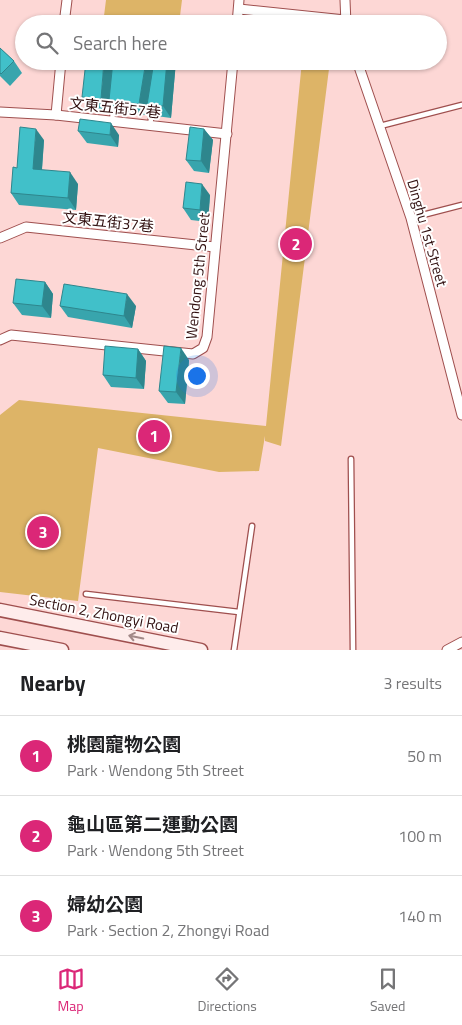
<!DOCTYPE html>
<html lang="en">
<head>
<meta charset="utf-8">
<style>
  :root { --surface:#fff; --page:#f2f2f2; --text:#202124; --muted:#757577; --line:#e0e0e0; --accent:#db2777 }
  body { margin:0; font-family:"Titillium Web","Noto Sans TC",sans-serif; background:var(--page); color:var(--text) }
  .you { position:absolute; left:196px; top:375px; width:18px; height:18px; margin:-12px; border:4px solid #fff; border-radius:50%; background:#1a73e8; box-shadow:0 0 0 8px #1a73e833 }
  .badge { display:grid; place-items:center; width:32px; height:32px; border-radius:50%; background:var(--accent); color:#fff; font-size:16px; font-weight:700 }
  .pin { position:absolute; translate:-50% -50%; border:2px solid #fff; box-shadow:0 1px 5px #0006 }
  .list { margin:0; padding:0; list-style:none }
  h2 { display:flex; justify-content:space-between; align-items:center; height:65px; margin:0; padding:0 20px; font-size:21px }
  h2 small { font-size:16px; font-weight:400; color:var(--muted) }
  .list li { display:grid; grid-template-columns:32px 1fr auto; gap:15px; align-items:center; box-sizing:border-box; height:80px; padding:0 20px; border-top:1px solid var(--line) }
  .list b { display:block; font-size:19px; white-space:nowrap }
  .list p { margin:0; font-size:16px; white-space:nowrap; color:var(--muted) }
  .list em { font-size:16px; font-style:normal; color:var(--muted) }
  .icon { flex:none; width:28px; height:28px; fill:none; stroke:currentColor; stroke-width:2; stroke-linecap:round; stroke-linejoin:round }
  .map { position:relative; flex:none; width:462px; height:650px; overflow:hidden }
  .search { position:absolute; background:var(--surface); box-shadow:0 1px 4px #0004; left:15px; right:15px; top:15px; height:55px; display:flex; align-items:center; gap:12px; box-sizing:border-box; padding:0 18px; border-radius:28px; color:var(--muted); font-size:19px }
  .sheet { height:305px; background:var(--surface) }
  nav { display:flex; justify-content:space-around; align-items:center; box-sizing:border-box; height:70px; border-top:1px solid var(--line); background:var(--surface); font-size:14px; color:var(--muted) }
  nav a { display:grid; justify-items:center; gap:2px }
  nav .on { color:var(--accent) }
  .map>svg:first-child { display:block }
</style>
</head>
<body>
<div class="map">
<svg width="462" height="650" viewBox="0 0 462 650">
  <rect width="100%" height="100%" fill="#fdd7d5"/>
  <!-- park -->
  <g fill="#ddb467">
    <path d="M106 0H182L179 24H103Z"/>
    <path d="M302 61H330L281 446 265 441V436L259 471 219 472 98 448 78 601 0 592V415L19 400 266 426Z"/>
  </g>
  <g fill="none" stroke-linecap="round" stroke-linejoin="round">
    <!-- lane casing -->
    <g stroke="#9f4f4e" stroke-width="7">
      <g id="lane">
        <path d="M112 121 114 103"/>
        <path d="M150 125 153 107"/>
        <path d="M380 126 462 105"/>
        <path d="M411 218 462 205"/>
        <path d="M351 459 353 650"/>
        <path d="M86 594 239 612"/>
        <path d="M234 650 252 526"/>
      </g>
    </g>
    <!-- street casing -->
    <g stroke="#9f4f4e" stroke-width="11">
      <g id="street">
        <path d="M345 0 346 24"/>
        <path d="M239 9 345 20"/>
        <path d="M64 24 67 0"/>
        <path d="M237 24 239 0"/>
        <path d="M357 61 411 218 462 415"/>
        <path d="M0 112 56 115 227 134"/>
        <path d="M56 115 61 61"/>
        <path d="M0 238 26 227 215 247"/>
        <path d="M0 340 11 335 193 354 203 348 207 337 233 61"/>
        <path d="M447 650 462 642"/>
      </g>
    </g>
    <!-- secondary casing -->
    <g stroke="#9f4f4e" stroke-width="15">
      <g id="secondary">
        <path d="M0 610 201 650"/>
        <path d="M0 638 62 650"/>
      </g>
    </g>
    <!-- lane -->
    <use href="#lane" stroke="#fff" stroke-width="4.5"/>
    <!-- street -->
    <use href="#street" stroke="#fff" stroke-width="9"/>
    <!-- secondary -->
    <use href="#secondary" stroke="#feeceb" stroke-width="12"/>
  </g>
  <!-- wall -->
  <g fill="#38a5ad">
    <path d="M0 48 14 61 22 73 10 86 0 76Z"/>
    <path d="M176 61 171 118 156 116 149 107 147 115 117 112 110 102 109 111 90 109 82 97Z"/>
    <path d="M204 129 213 140 209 173 194 171 186 160Z"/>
    <path d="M78 131 119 135 118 147 87 143Z"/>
    <path d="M44 140 42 170 78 184 76 210 19 205 11 193 17 168Z"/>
    <path d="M210 195 208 222 191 220 183 208Z"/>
    <path d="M45 282 53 294 51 318 22 315 13 303Z"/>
    <path d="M60 306H136L132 328 68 317Z"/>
    <path d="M138 349 146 361 144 389 111 387 103 375Z"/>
    <path d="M189 360 185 404 168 403 159 391Z"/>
  </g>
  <!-- shaded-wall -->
  <g fill="#2e868d">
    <path d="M104 61H114L109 100 110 102 109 111 101 99Z"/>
    <path d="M146 61H155L147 105 149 107 147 115 139 104Z"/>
    <path d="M167 61H176L171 118 163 106Z"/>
    <path d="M111 123 119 135 118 147 110 135Z"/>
    <path d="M36 129 44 140 41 181 33 169Z"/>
    <path d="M204 129 213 140 209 173 201 161Z"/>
    <path d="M70 172 78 184 76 210 68 198Z"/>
    <path d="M202 184 210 195 208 222 200 210Z"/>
    <path d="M45 282 53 294 51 318 42 306Z"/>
    <path d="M127 294 136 306 132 328 124 316Z"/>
    <path d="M181 348 189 360 185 404 176 392Z"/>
    <path d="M138 349 146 361 144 389 136 378Z"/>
  </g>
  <!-- building -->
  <g fill="#41c0c9" stroke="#2e868d">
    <path d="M0 48 14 61 1 74 0 73Z"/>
    <path d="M86 61H104L101 99 82 97Z"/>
    <path d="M113 61H146L139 104 109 100Z"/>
    <path d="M154 61H167L163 106 147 105Z"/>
    <path d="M80 119 111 123 110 135 78 131Z"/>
    <path d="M20 127 36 129 33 169 70 172 68 198 11 193 13 167 17 168Z"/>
    <path d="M190 127 204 129 201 161 186 160Z"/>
    <path d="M186 182 202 184 200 210 183 208Z"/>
    <path d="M16 279 45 282 42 306 13 303Z"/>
    <path d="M64 284 127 294 124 316 60 306Z"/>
    <path d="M105 346 138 349 136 378 103 375Z"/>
    <path d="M164 346 181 348 176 392 159 391Z"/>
  </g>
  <!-- one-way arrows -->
  <defs><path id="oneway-shaft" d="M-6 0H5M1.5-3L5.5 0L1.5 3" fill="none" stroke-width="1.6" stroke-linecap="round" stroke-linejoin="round" transform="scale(1.25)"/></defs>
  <use stroke="#a28988" href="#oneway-shaft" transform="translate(136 637) rotate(-168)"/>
  <g text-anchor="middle" stroke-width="4" stroke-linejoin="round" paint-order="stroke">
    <!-- street labels -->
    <g font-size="15" fill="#311010" stroke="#fff">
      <text transform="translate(115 108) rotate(6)" y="5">文東五街57巷</text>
      <text transform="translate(108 222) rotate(6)" y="5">文東五街37巷</text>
      <text transform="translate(427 233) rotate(74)" y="5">Dinghu 1st Street</text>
      <text transform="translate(198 276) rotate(-84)" y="5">Wendong 5th Street</text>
      <text transform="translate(104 614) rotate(11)" y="5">Section 2, Zhongyi Road</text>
    </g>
  </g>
</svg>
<div class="you"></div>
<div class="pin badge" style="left:154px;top:436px">1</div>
<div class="pin badge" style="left:296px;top:244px">2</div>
<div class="pin badge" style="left:43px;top:532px">3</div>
<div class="search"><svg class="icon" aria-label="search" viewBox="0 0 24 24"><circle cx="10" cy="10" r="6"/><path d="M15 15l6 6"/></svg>Search here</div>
</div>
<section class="sheet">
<h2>Nearby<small>3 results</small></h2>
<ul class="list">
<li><span class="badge">1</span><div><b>桃園寵物公園</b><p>Park · Wendong 5th Street</p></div><em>50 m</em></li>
<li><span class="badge">2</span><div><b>龜山區第二運動公園</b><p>Park · Wendong 5th Street</p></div><em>100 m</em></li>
<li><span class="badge">3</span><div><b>婦幼公園</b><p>Park · Section 2, Zhongyi Road</p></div><em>140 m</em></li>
</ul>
</section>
<nav>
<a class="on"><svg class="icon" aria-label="map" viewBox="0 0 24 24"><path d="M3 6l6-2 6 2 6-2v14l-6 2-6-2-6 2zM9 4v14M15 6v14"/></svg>Map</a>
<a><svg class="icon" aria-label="directions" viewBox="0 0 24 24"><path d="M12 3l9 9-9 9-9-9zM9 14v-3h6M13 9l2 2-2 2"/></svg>Directions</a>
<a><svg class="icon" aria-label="saved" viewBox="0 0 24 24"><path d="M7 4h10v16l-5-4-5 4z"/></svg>Saved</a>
</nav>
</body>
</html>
